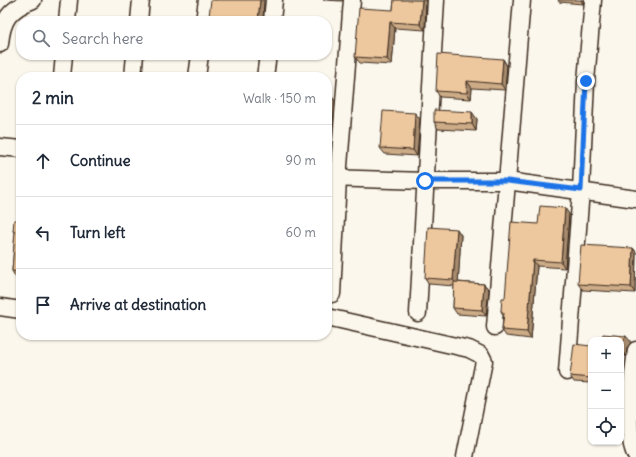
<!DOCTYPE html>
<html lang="en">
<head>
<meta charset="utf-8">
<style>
  :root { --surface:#fff; --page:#f2f2f3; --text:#1f2937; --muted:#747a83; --line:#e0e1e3 }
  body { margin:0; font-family:Delius,sans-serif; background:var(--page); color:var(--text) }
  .controls { position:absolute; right:12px; bottom:12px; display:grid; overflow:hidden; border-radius:8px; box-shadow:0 1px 3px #0004 }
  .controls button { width:36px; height:36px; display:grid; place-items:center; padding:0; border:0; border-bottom:1px solid var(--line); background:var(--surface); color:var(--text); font:20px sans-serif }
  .stop { position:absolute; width:12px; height:12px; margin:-9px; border:3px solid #1a73e8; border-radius:50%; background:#fff }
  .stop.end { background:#1a73e8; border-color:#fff; box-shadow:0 1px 4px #0008 }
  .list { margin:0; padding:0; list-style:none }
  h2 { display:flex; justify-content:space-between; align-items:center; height:52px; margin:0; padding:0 16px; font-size:17px }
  h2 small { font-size:13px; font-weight:400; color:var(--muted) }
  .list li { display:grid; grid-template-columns:26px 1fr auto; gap:12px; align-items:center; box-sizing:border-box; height:72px; padding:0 16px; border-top:1px solid var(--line) }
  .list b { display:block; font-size:15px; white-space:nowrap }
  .list em { font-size:13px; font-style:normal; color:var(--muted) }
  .icon { flex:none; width:22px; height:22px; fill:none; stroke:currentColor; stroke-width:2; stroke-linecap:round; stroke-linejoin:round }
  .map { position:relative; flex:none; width:636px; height:457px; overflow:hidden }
  .search { position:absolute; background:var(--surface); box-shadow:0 1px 3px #0004; left:16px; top:16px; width:316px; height:44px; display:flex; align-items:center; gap:10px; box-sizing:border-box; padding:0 14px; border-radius:16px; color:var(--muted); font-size:15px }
  .panel { position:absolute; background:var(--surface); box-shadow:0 1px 3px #0004; left:16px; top:72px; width:316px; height:268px; border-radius:16px }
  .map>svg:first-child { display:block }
</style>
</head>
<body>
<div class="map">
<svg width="636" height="457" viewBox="0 0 636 457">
  <rect width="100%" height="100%" fill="#fbf7ec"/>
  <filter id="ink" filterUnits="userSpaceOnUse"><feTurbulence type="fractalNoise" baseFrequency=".025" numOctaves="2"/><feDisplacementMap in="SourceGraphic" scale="8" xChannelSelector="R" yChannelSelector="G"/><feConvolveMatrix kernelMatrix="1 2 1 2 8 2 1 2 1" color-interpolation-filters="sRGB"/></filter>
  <g filter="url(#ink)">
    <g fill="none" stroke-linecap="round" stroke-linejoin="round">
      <!-- minor casing -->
      <g stroke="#3b2a1e" stroke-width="19">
        <g id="minor">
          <path d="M67 21 69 0"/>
          <path d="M139 21 141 0"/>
          <path d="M204 21 207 0"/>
          <path d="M272 21 274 0"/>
          <path d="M0 44C2 20 9 9 33 0"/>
          <path d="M62 77 64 55"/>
          <path d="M133 77 135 55"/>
          <path d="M197 77 200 55"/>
          <path d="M265 77 268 55"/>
          <path d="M0 147 21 149"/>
          <path d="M327 178 425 181H507L636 199"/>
          <path d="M332 294 338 179 352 0"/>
          <path d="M0 307 21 310"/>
          <path d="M418 313 436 0"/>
          <path d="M327 317 469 349 481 355 484 361 465 457"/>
          <path d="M495 327 522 0"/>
          <path d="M636 350C633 376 623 433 636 456"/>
          <path d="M567 372 581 190 586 81 593 0"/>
        </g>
      </g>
      <!-- minor -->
      <use href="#minor" stroke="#fbf7ec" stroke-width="16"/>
    </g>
    <!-- wall -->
    <g fill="#ccab87" stroke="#3b2a1e">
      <path d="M323 0H343L342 1Z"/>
      <path d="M394 0H426L425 30 395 28 392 65 360 63 355 57 393 10Z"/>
      <path d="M558 0H584L583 4 559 2Z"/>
      <path d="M503 59 507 66 505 90 472 88 471 99 440 97 436 91Z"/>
      <path d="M327 94 335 101 333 125 327 124Z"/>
      <path d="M420 119 417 156 385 154 380 148Z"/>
      <path d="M477 119 476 131 438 129 434 122Z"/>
      <path d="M569 214 565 268 537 266 531 339 506 336 502 330 503 315 501 311 538 224Z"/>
      <path d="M21 220V278H16L12 271 15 234 13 231Z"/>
      <path d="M461 235 458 282 484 284 489 290 486 316 457 314 453 308 454 286 429 284 425 278Z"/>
      <path d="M633 248 636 252 635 293 583 290 578 284Z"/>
      <path d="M621 340 631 342 627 348 626 356H621Z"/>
      <path d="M591 346V383L574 382 570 376Z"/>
    </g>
    <!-- shaded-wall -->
    <g fill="#a68b6e" stroke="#3b2a1e">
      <path d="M260 0H264L263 21H258Z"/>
      <path d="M422 0H426L425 30 420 24Z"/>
      <path d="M581 0H584L583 4Z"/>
      <path d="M390 22 395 28 392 65 387 59Z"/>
      <path d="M503 59 507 66 505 90 501 84Z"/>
      <path d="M467 81 472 88 471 99 467 93Z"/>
      <path d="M330 94 335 101 333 125 328 118Z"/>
      <path d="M472 112 477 119 476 131 472 124Z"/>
      <path d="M415 113 420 119 417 156 413 150Z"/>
      <path d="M327 146 331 151 329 169 327 165Z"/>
      <path d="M327 194 328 195 327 211Z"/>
      <path d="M565 208 569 214 565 268 561 262Z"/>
      <path d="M457 229 461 235 458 286 453 280Z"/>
      <path d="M633 248 636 252 635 293 631 287Z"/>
      <path d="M533 260 537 266 531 339 527 332Z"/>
      <path d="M484 284 489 290 486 316 482 310Z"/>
      <path d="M626 336 631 342 627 348 626 356 621 350 622 342Z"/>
      <path d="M621 381 622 383 621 413Z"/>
    </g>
    <!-- building -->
    <g fill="#edc79d" stroke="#3b2a1e">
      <path d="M211 0H260L258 21H206L209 16Z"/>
      <path d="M394 0H422L420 24 390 22 387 59 355 57 359 8 393 10Z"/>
      <path d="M438 54 503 59 501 84 467 81V93L436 91Z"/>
      <path d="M327 94H330L328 118H327Z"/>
      <path d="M434 110 472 112V124L434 122Z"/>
      <path d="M383 111 415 113 413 150 380 148Z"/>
      <path d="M540 206 565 208 561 262 533 260 527 332 502 330 504 313 501 311 502 298H505L511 222 538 224Z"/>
      <path d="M14 220H21V272L12 271 15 231H13Z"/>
      <path d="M428 227 457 229 453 280 425 278Z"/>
      <path d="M581 245 633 248 631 287 578 284Z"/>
      <path d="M454 282 484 284 482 310 453 308Z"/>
      <path d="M603 334 626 336 622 342 621 350V340H602Z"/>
      <path d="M574 344 591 346V378L570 376Z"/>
    </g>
  </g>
  <g fill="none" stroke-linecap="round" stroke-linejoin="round" filter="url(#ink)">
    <!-- route -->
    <path stroke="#1a73e8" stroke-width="5" d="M425 181H507L581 190 586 81"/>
  </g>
</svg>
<div class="controls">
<button>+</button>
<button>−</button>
<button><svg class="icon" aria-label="locate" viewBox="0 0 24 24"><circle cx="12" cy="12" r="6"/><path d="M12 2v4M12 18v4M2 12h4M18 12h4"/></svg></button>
</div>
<div class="stop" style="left:425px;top:181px"></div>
<div class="stop end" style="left:586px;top:81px"></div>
<div class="search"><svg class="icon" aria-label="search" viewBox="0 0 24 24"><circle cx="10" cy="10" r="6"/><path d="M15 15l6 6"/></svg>Search here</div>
<section class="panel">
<h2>2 min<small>Walk · 150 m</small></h2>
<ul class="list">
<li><svg class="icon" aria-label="ahead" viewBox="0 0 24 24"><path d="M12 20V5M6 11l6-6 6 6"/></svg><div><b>Continue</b></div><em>90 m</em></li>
<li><svg class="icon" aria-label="left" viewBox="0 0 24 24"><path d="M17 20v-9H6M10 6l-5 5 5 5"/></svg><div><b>Turn left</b></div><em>60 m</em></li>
<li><svg class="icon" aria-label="arrive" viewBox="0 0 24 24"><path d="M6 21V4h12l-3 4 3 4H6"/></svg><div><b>Arrive at destination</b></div></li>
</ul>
</section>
</div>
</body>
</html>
